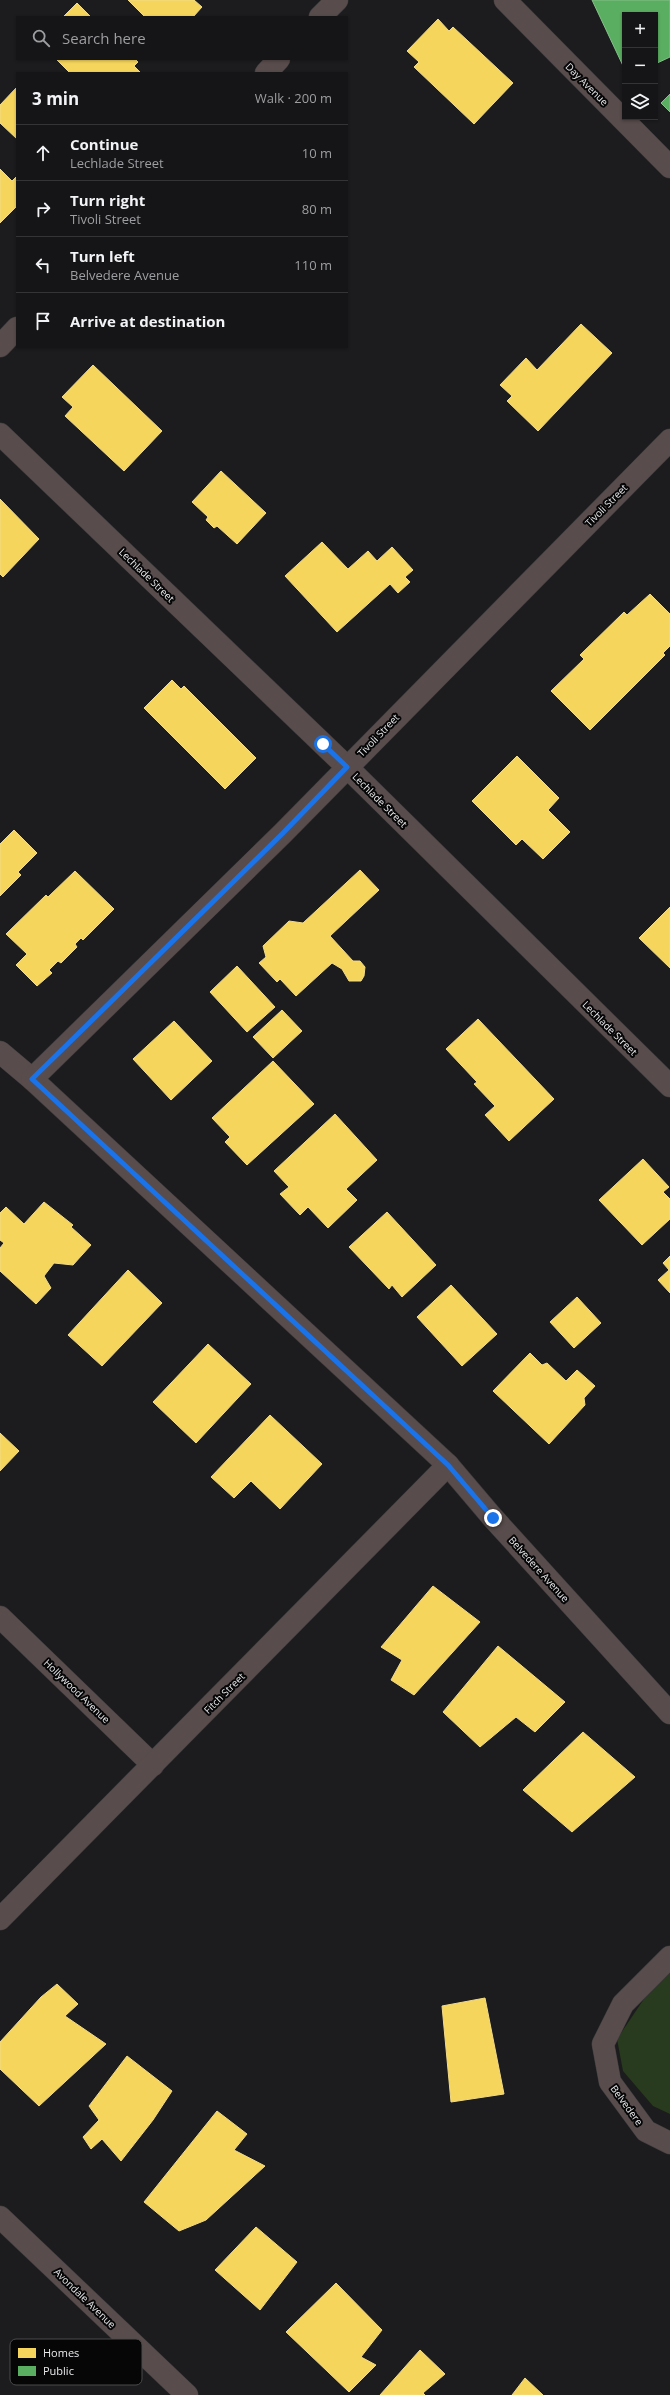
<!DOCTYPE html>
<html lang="en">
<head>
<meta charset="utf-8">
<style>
  :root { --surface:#151416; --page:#222123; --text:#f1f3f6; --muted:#9d9ea1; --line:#343335 }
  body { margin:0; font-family:"Open Sans",sans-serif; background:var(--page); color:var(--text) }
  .controls { position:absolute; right:12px; top:12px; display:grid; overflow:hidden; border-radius:0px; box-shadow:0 1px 3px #0004 }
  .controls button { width:36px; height:36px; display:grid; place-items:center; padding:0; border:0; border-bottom:1px solid var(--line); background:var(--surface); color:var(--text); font:20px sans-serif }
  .stop { position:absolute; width:12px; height:12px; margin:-9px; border:3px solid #1a73e8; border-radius:50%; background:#fff }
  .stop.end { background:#1a73e8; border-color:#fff; box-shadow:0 1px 4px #0008 }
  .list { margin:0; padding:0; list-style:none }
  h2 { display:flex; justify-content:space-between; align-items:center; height:52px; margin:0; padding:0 16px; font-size:17px }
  h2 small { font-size:13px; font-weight:400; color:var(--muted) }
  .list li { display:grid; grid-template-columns:26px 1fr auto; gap:12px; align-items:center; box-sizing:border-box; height:56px; padding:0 16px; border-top:1px solid var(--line) }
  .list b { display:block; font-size:15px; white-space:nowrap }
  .list p { margin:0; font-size:13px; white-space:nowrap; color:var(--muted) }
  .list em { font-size:13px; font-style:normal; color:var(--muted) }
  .icon { flex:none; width:22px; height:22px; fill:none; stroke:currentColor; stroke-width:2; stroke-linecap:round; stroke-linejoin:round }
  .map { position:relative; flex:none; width:670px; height:2395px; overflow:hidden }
  .search { position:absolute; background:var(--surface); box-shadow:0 1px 3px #0004; left:16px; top:16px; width:332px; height:44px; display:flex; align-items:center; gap:10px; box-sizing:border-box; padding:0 14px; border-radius:0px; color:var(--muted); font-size:15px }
  .panel { position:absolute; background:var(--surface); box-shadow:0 1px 3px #0004; left:16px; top:72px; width:332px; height:276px; border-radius:0px }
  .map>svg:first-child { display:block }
</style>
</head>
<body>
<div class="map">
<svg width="670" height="2395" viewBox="0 0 670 2395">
  <rect width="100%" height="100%" fill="#1c1b1d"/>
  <!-- green -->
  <path fill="#283b1e" d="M670 1973V2114L653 2106 623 2071 617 2039 648 1993Z"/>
  <!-- homes -->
  <g fill="#f6d55c" stroke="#f2db87">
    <path d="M128 0H194L202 7 193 17H145Z"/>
    <path d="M77 3 91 17H63Z"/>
    <path d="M438 19 449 31 453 27 513 83 474 124 414 67 419 62 407 51Z"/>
    <path d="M56 59H135L138 62 134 66 141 73H70Z"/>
    <path d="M17 87V139L0 123V105Z"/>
    <path d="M0 169 12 181 17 176V206L0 223Z"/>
    <path d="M581 324 612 353 538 431 507 401 512 396 500 385 526 358 537 370Z"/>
    <path d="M93 365 162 431 124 471 65 416 73 407 62 397Z"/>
    <path d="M221 471 266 513 237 544 217 526 214 528 206 520 208 517 192 502Z"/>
    <path d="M0 499 39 539 3 577 0 574Z"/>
    <path d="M322 542 348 569 368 551 377 561 392 547 413 570 405 577 410 582 398 593 390 584 337 632 285 576Z"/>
    <path d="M650 594 670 614V646L663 653 665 655 590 730 551 691 584 659 580 655 624 612 627 615Z"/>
    <path d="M172 680 181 689 184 686 256 758 225 789 144 708Z"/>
    <path d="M517 756 559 798 548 810 570 832 543 859 522 839 516 845 472 801Z"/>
    <path d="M14 830 37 853 18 872 21 875 0 896V844Z"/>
    <path d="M360 870 379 890 330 936 353 961H360L365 967 364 976 361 981H349L342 969 332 963 296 996 280 979 277 982 259 963 266 957 263 946 289 921 303 923Z"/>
    <path d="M75 871 114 909 83 940 81 938 75 944 77 947 61 963 58 961 49 970 52 973 37 986 16 965 27 954 6 934 46 895 48 897Z"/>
    <path d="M670 907V968L639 938Z"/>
    <path d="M237 966 275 1007 247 1032 210 992Z"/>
    <path d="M282 1010 302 1031 273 1058 253 1037Z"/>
    <path d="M478 1019 554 1099 509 1141 485 1115 495 1106 474 1084 477 1082 446 1049Z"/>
    <path d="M174 1021 212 1061 171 1100 133 1059Z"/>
    <path d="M273 1061 314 1104 247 1165 225 1142 230 1137 212 1118Z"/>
    <path d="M335 1114 377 1160 346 1189 357 1200 328 1228 308 1207 300 1215 280 1194 289 1187 274 1171Z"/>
    <path d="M643 1159 669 1187 663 1192 670 1199V1219L642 1245 599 1200Z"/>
    <path d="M44 1202 73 1225 71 1227 91 1245 73 1265 54 1263 44 1276 51 1288 36 1304 0 1271V1248L4 1243 0 1240V1213L6 1207 24 1224Z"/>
    <path d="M387 1212 436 1265 402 1297 392 1285 389 1289 349 1247Z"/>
    <path d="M670 1256V1293L658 1280 669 1270 663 1263Z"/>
    <path d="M128 1270 162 1303 102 1366 68 1335Z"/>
    <path d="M451 1285 497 1334 462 1366 417 1317Z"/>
    <path d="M577 1297 601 1323 574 1348 550 1322Z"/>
    <path d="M208 1344 251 1384 196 1443 153 1402Z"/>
    <path d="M530 1353 542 1365 547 1363 566 1381 577 1370 595 1386 584 1398 585 1405 549 1444 493 1391Z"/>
    <path d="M270 1415 322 1464 280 1509 251 1481 234 1498 211 1477Z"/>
    <path d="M0 1433 19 1451 0 1471Z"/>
    <path d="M433 1586 480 1622 414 1695 391 1680 402 1660 381 1647Z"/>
    <path d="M498 1646 565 1702 535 1732 516 1717 480 1747 443 1712Z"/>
    <path d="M583 1732 635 1777 572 1832 523 1790Z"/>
    <path d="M57 1984 78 2004 65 2016 106 2044 39 2106 0 2069V2042L41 1997Z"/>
    <path d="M485 1998 504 2094 451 2102 442 2006Z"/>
    <path d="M127 2056 172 2091 153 2120 121 2161 102 2139 91 2149 83 2137 99 2120 89 2106Z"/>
    <path d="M217 2111 247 2134 234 2150 265 2166 206 2220 179 2231 144 2202Z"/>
    <path d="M256 2227 297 2262 260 2310 215 2270Z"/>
    <path d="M336 2283 382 2330 361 2357 376 2365 349 2392 286 2332Z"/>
    <path d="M420 2350 445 2374 423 2393 425 2395H380Z"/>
    <path d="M525 2378 543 2395H512Z"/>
  </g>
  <!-- public -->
  <g fill="#5aae61" stroke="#85c08b">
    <path d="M592 0H670V57L655 64V15H625V70Z"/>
    <path d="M670 94V112L661 103Z"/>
  </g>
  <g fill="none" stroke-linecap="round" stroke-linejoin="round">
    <!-- minor casing -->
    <g stroke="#39383a" stroke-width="23">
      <g id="minor">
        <path d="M505 0 670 167"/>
        <path d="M320 17 337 0"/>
        <path d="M266 73 279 59"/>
        <path d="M0 346 17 328"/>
        <path d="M0 434 347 767 670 1086"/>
        <path d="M0 1052 32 1079 448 1465 493 1518 670 1713"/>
        <path d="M32 1079 282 834 670 440"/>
        <path d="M0 1617 153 1765"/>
        <path d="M0 1919 448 1465"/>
        <path d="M670 1957 623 2004 603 2044 610 2082 646 2131 670 2143"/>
        <path d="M0 2217 187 2395"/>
      </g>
    </g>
    <!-- minor -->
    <use href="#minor" stroke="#584c4c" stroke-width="22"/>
  </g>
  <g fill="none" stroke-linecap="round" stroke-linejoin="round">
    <!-- route -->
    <path stroke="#1a73e8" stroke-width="5" d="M323 744 347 767 282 834 32 1079 448 1465 493 1518"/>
  </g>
  <g text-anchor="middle" stroke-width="4" stroke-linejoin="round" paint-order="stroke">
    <!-- street labels -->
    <g font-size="10" fill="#e9e9ec" stroke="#060607">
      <text transform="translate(587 84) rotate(45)" y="4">Day Avenue</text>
      <text transform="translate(606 505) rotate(-45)" y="4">Tivoli Street</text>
      <text transform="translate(147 575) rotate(44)" y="4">Lechlade Street</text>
      <text transform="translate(378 735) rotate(-46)" y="4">Tivoli Street</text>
      <text transform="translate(380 800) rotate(45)" y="4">Lechlade Street</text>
      <text transform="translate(610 1028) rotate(45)" y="4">Lechlade Street</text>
      <text transform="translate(539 1569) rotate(48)" y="4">Belvedere Avenue</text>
      <text transform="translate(77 1691) rotate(44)" y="4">Hollywood Avenue</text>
      <text transform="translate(224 1693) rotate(-45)" y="4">Fitch Street</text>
      <text transform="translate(627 2105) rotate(54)" y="4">Belvedere</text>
      <text transform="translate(85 2298) rotate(44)" y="4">Avondale Avenue</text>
    </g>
  </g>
  <!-- legend -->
  <rect x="10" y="2339" width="132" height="46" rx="6" fill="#060607" stroke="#4a4a4c" stroke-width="1"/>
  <rect x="18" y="2348" width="18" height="10" fill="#f6d55c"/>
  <rect x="18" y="2366" width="18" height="10" fill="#5aae61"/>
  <g font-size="11" fill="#e9e9ec">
    <text x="43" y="2357">Homes</text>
    <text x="43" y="2375">Public</text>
  </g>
</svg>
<div class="controls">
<button>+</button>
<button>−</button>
<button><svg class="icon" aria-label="layers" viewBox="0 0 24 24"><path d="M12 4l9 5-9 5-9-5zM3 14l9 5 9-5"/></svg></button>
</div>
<div class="stop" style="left:323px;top:744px"></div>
<div class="stop end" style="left:493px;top:1518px"></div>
<div class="search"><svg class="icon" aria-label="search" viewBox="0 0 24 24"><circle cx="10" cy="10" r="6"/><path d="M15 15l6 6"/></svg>Search here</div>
<section class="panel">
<h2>3 min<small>Walk · 200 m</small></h2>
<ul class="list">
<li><svg class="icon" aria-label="ahead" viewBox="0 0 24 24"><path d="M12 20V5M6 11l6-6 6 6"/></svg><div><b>Continue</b><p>Lechlade Street</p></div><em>10 m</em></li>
<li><svg class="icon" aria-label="right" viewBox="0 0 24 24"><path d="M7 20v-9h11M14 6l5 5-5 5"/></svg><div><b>Turn right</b><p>Tivoli Street</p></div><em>80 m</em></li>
<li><svg class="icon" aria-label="left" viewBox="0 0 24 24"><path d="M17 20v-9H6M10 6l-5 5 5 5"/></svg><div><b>Turn left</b><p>Belvedere Avenue</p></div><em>110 m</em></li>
<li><svg class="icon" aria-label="arrive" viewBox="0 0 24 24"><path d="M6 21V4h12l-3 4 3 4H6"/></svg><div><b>Arrive at destination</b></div></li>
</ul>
</section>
</div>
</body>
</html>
